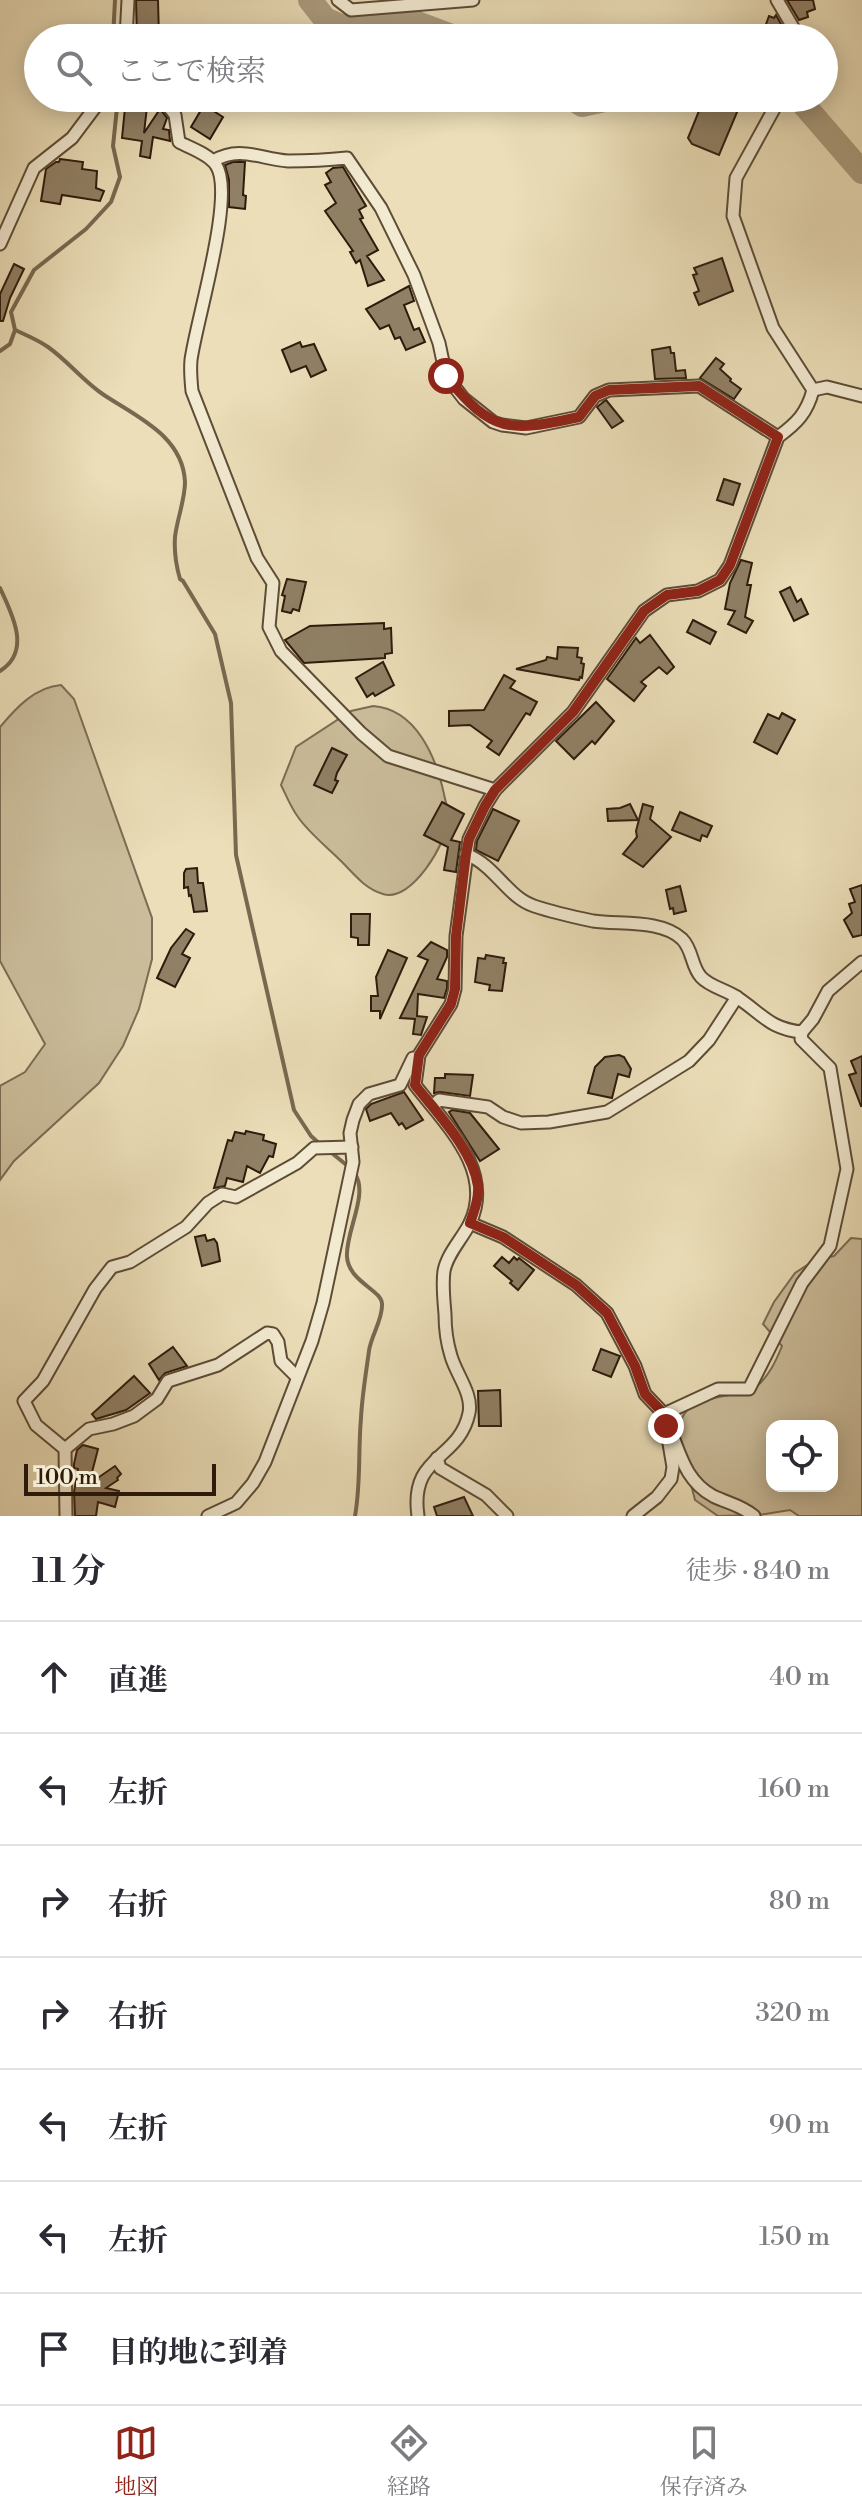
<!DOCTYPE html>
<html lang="ja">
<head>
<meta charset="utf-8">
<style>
  :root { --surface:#fff; --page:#f2f2f3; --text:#2b2b33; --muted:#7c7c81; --line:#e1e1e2; --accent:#8f2418 }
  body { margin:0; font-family:"Libre Bodoni","Noto Serif JP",serif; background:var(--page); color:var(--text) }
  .controls { position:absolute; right:24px; bottom:24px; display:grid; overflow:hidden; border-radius:16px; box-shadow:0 4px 20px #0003 }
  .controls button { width:72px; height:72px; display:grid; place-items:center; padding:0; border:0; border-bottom:2px solid var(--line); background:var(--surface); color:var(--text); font:40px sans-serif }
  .scale { position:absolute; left:24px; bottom:20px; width:192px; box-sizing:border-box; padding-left:8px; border:4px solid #2e1b0c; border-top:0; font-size:22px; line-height:28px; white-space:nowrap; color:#2e1b0c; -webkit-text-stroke:6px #f2ead1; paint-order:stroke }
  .stop { position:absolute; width:24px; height:24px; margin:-18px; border:6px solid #8f2418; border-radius:50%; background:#fff }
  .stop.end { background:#8f2418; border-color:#fff; box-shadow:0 2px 8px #0008 }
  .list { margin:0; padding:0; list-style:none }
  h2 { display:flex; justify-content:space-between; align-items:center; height:104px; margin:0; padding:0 32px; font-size:34px }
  h2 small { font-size:26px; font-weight:400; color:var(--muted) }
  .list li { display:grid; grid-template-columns:52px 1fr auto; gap:24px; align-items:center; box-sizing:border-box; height:112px; padding:0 32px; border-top:2px solid var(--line) }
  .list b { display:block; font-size:30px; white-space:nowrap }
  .list em { font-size:26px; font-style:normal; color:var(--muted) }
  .icon { flex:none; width:44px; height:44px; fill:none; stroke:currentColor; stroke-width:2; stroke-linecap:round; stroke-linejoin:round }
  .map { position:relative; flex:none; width:862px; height:1516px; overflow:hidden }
  .search { position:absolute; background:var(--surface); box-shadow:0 4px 20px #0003; left:24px; right:24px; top:24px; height:88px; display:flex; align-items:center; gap:20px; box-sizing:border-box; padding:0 28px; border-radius:44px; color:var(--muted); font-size:30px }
  .sheet { height:888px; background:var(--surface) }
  nav { display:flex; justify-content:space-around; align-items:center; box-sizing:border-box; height:112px; border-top:2px solid var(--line); background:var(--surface); font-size:22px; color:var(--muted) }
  nav a { display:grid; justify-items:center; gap:4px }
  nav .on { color:var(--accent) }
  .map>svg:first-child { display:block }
</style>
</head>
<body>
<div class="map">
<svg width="862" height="1516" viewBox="0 0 862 1516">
  <rect width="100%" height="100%" fill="#ebdeb8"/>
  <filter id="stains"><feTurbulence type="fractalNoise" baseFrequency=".0025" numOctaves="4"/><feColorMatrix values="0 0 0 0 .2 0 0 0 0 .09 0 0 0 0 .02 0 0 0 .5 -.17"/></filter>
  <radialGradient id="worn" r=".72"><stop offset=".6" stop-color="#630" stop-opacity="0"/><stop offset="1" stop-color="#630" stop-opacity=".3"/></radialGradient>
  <!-- green -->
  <g fill="#cbbd9b" stroke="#7c6c54" stroke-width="2" fill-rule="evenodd">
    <path d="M61 685 74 699 152 918V959L139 1009 123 1046 99 1083 14 1161 0 1180V1086L25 1072 45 1044 0 961V727C16 708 35 687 61 685Z"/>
    <path d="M373 706C416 709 436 757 444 794 445 801 449 810 449 818 447 842 412 903 383 894 365 889 353 873 341 861 327 847 309 833 298 817 291 808 286 795 281 785L296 747 351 711Z"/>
    <path d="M851 1238 862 1239V1516H799L790 1510 759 1515 718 1516 695 1500C690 1478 678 1450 680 1427 682 1391 739 1400 756 1387 769 1376 776 1361 782 1346L763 1324 774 1302 795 1273 815 1260 834 1256ZM772 1426H832V1486H772Z"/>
  </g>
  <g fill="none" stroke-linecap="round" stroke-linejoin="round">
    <!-- stream -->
    <g stroke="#796850" stroke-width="4">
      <path d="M113 38 115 0"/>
      <path d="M15 330C26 335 38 340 48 347 68 361 84 382 104 395 137 417 183 436 185 482 185 500 177 519 175 537 174 551 176 565 180 579L183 581 215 634 231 703 236 855 294 1110 311 1136 321 1145"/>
      <path d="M0 351 10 344 15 330 11 312 34 270 86 229 111 202 120 177 113 146 118 98"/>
      <path d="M0 588C12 614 32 651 0 671"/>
      <path d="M328 1150 349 1167"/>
      <path d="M355 1174C369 1194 345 1233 347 1257 349 1282 382 1290 382 1304 383 1319 371 1336 369 1351 366 1373 362 1396 361 1418 358 1451 361 1483 355 1516"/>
    </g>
    <!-- river -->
    <g stroke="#ab9c7e" stroke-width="24">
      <path d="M310 0 325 19 343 27 393 14 457 38"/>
      <path d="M571 98 582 105 614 98"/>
      <path d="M798 98 862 172"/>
    </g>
  </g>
  <!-- building -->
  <g fill="#908065" stroke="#2e1b0c" stroke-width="2">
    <path d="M136 0H158L159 38H137Z"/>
    <path d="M787 0H813L815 9 807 12 808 17 799 20Z"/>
    <path d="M776 15 781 24 776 38H754L765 27 769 16 774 18Z"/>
    <path d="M126 98H148L144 133 160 109 167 118 163 129 169 130 170 141 153 137 150 158 140 156 142 141 122 138Z"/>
    <path d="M696 98H743L719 155 692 144 688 138 699 111 692 108Z"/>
    <path d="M204 105 223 117 210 139 191 127Z"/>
    <path d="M60 159 83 162 82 169 97 171 96 188 104 191 100 201 62 195 60 204 41 201 46 169 56 162H59Z"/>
    <path d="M233 162H245L243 195 246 196 245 209 229 207V180L225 165Z"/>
    <path d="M343 167 366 206 359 210 363 218 360 219 378 250 367 256 384 280 368 286 360 260 356 263 350 252 353 251 325 211 336 203 325 185 331 182 326 173 333 168Z"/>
    <path d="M722 258 733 291 699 305 694 293 699 291 693 275 697 274 694 268Z"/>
    <path d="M14 264 24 269 10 298 3 321H0V294Z"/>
    <path d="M409 286 414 301 404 305 414 330 419 328 425 342 406 350 400 337 395 339 389 325 380 329 366 309Z"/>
    <path d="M300 342 302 347 314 344 326 370 311 377 306 366 291 372 282 350Z"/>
    <path d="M670 347 671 353H674L676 371 685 370 686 378 655 379 652 350Z"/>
    <path d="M716 358 724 364 720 369 731 379 730 381 741 389 734 399 700 378Z"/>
    <path d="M606 400 623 421 612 428 597 407Z"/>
    <path d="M724 479 740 484 733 505 717 500Z"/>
    <path d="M741 560 752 563 747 585H751L745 617 753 621 746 633 728 624 735 611 725 609 730 583Z"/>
    <path d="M287 579 306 582 299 611 293 609 291 613 282 611 285 596 282 595Z"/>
    <path d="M790 587 797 602 801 599 808 614 794 621 780 592Z"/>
    <path d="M693 620 716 632 710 644 687 632Z"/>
    <path d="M384 623V629L391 628 392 653 385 654V658L304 663 285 640 310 626Z"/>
    <path d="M650 635 674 667 667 674 659 667 641 682 646 686 634 701 607 679 636 638 640 643Z"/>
    <path d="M558 647 578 648 577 657 582 658 581 663 584 664 582 678 580 677 579 680 516 669 546 660 547 657 557 659Z"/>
    <path d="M383 662 394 685 375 696 373 693 367 697 356 678Z"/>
    <path d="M504 675 515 681 510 688 537 702 530 715 526 713 499 755 487 747 492 741 470 725 449 726V711L484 710Z"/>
    <path d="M596 702 614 721 595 744 592 741 574 759 556 741Z"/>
    <path d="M782 713 795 720 777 754 754 742 768 714 779 719Z"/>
    <path d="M332 748 347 755 337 773 335 780 338 781 332 793 314 785Z"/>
    <path d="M442 802 464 814 451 840 460 842 456 872 444 870 448 847 424 835Z"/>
    <path d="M630 804 638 820 608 821 607 809 620 808Z"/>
    <path d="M643 804 653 807 650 819 671 837 643 867 623 854 637 837 636 831Z"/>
    <path d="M493 809 519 821 498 861 476 850 477 841Z"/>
    <path d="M680 812 712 826 707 837 702 835 700 841 672 830Z"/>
    <path d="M197 868 198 883H203L207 911 194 912 191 895 189 896 188 887 184 888V873L186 869Z"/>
    <path d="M862 885V935L853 937 844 920 852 913 849 904 855 902 850 889Z"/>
    <path d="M680 886 686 911 674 914 673 908 670 909 666 890Z"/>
    <path d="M351 914H370L369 945H358V938L351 937Z"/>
    <path d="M186 929 194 934 182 954 190 958 175 987 157 978 171 948Z"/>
    <path d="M431 942 447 950V957L437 979 447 981V988L444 998 418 994 417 1016 427 1017 421 1035 413 1034 415 1019 400 1018 428 960 418 956Z"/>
    <path d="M388 950 407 958 380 1019V1011H371V996H378L376 977Z"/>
    <path d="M486 955 504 958 503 963H506L502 991 489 990 490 985 475 982 478 958 485 959Z"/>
    <path d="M619 1055 624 1057 631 1069 629 1077 618 1074 612 1098 588 1093 595 1067 605 1057Z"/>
    <path d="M862 1056V1106H861L849 1075 856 1073 851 1061Z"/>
    <path d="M445 1074 473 1075 470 1096 440 1092 434 1093 435 1078H445Z"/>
    <path d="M404 1092 423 1120 406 1129 402 1123 399 1125 391 1113 370 1121 366 1109 371 1104Z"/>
    <path d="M452 1110 470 1113 499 1149 480 1161 449 1112Z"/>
    <path d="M246 1131 264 1135 263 1140 276 1144 273 1157 269 1156 260 1173 247 1166 243 1182 227 1178 225 1186 214 1188 228 1140 232 1141 235 1132 245 1134Z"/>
    <path d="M205 1235 207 1241 214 1239 217 1243 220 1261 202 1266 195 1237Z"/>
    <path d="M502 1257 509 1263 514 1257 517 1260 519 1258 534 1270 518 1290 510 1283 512 1281 494 1266Z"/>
    <path d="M173 1347 187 1366 165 1373 159 1380 149 1364Z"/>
    <path d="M601 1349 620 1356 611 1377 593 1370Z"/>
    <path d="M134 1376 150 1393 126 1410 96 1419 92 1414Z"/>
    <path d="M500 1390 501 1426H479L478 1391Z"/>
    <path d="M83 1445 98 1449 89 1484 115 1466 121 1474 117 1478 118 1480 106 1488 119 1491 115 1507 98 1502 96 1516H75L74 1492 78 1469 74 1468V1464L77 1450Z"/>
    <path d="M464 1497 473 1516H437L434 1507Z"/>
  </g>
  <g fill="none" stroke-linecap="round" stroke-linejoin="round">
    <!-- minor casing -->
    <g stroke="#5d4c37" stroke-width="15">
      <g id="minor">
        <path d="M338 0 351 10 473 0"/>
        <path d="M777 0 794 29V38"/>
        <path d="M126 38 128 0"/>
        <path d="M162 98 175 115 179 142C190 148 209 154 216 165 236 194 196 321 191 360 190 370 191 381 192 391L257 558 273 583 269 627 281 651 361 733 388 756 495 790"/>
        <path d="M213 161C240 145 260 159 288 161 308 161 328 160 347 158L381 208 414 275 439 343 446 376 464 399 493 422 502 425 526 428 579 417 595 396 609 390 699 386 778 437"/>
        <path d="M0 244 34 168 72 138 102 98"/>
        <path d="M813 390 827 387 862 396"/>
        <path d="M466 854C496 866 507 897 534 906 552 912 574 917 593 921 620 925 661 919 682 939 693 950 691 966 701 977 710 987 727 990 738 998 762 1014 770 1029 802 1032L813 1019 828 991 862 962"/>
        <path d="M434 1105 439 1100 488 1107 503 1117 521 1123 549 1122 607 1112 689 1061 709 1040 737 997"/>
        <path d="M470 1223 503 1237 576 1285 607 1313 635 1366 645 1394 664 1414 673 1467 671 1479 657 1497 633 1516"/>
        <path d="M664 1414 718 1389H749L802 1283 830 1246 847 1169 830 1068 801 1039 802 1032"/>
        <path d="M673 1437C682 1461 689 1483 713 1496 727 1503 741 1505 754 1516"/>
        <path d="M65 1449 89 1429 113 1424 134 1416 157 1399 168 1381 218 1365 267 1333 273 1334 278 1342 281 1361 297 1377"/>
        <path d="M437 1458 440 1468 486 1495 507 1516"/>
        <path d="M66 1516 65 1449 36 1425 24 1401 43 1381 95 1289 112 1267 130 1262 186 1227 208 1203 222 1194 236 1197 297 1163 314 1148 352 1147"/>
        <path d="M208 1516 236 1503 253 1483 265 1462 312 1341 323 1303 353 1162 350 1133 353 1120 359 1104 369 1094 400 1085 413 1058"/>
        <path d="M418 1516C409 1454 459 1461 469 1413 473 1394 456 1374 451 1356 447 1343 445 1327 445 1314 444 1301 442 1284 444 1271 447 1254 462 1239 470 1223 495 1170 445 1124 415 1085L419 1055 451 1004 455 989 456 936 469 839 485 806 495 790 573 712 644 611 667 595 698 591 720 580 730 565 778 437C797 423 807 413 813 390L773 328 733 216 736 178 780 98"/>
      </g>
    </g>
    <!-- minor -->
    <use href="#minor" stroke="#f2ead1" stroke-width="11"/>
  </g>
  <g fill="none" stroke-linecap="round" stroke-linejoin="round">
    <!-- route -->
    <path stroke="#8f2418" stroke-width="10" d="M446 376C492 434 510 432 579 417L595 396 609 390 699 386 778 437 730 565 720 580 698 591 667 595 644 611 573 712 495 790 485 806 469 839 466 854 456 936 455 989 451 1004 419 1055 415 1085C437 1113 473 1150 478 1186 479 1199 474 1211 470 1223L503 1237 576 1285 607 1313 635 1366 645 1394 664 1414 666 1426"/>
  </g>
  <rect width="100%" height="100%" filter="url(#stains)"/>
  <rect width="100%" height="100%" fill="url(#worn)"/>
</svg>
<div class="controls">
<button><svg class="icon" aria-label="locate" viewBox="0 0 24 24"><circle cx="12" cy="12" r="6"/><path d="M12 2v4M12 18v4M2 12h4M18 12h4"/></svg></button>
</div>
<div class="scale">100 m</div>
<div class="stop" style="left:446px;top:376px"></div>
<div class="stop end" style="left:666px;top:1426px"></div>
<div class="search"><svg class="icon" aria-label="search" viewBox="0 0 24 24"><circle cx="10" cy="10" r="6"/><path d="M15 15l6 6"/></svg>ここで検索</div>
</div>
<section class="sheet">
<h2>11 分<small>徒歩 · 840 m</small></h2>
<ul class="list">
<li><svg class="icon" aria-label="ahead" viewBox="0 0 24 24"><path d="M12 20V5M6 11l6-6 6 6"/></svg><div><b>直進</b></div><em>40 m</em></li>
<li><svg class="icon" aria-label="left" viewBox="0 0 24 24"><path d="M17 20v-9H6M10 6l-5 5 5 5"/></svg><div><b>左折</b></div><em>160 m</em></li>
<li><svg class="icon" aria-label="right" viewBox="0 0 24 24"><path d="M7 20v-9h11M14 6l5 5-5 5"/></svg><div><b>右折</b></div><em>80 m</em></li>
<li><svg class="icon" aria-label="right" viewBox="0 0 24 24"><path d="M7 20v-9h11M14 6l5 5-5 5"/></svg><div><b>右折</b></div><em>320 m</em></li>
<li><svg class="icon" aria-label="left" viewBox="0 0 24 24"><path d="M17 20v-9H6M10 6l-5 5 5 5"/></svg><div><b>左折</b></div><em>90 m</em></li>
<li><svg class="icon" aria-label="left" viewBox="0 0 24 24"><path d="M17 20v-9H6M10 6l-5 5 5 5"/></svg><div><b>左折</b></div><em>150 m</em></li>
<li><svg class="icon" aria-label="arrive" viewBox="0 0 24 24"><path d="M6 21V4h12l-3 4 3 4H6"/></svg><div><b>目的地に到着</b></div></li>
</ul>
</section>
<nav>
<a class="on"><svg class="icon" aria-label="map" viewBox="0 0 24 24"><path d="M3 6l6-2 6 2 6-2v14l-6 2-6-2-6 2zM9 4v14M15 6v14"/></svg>地図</a>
<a><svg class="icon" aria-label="directions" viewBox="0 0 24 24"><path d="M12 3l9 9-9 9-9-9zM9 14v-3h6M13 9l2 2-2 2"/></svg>経路</a>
<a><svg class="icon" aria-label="saved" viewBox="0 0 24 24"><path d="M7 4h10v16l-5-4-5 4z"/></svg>保存済み</a>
</nav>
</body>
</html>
